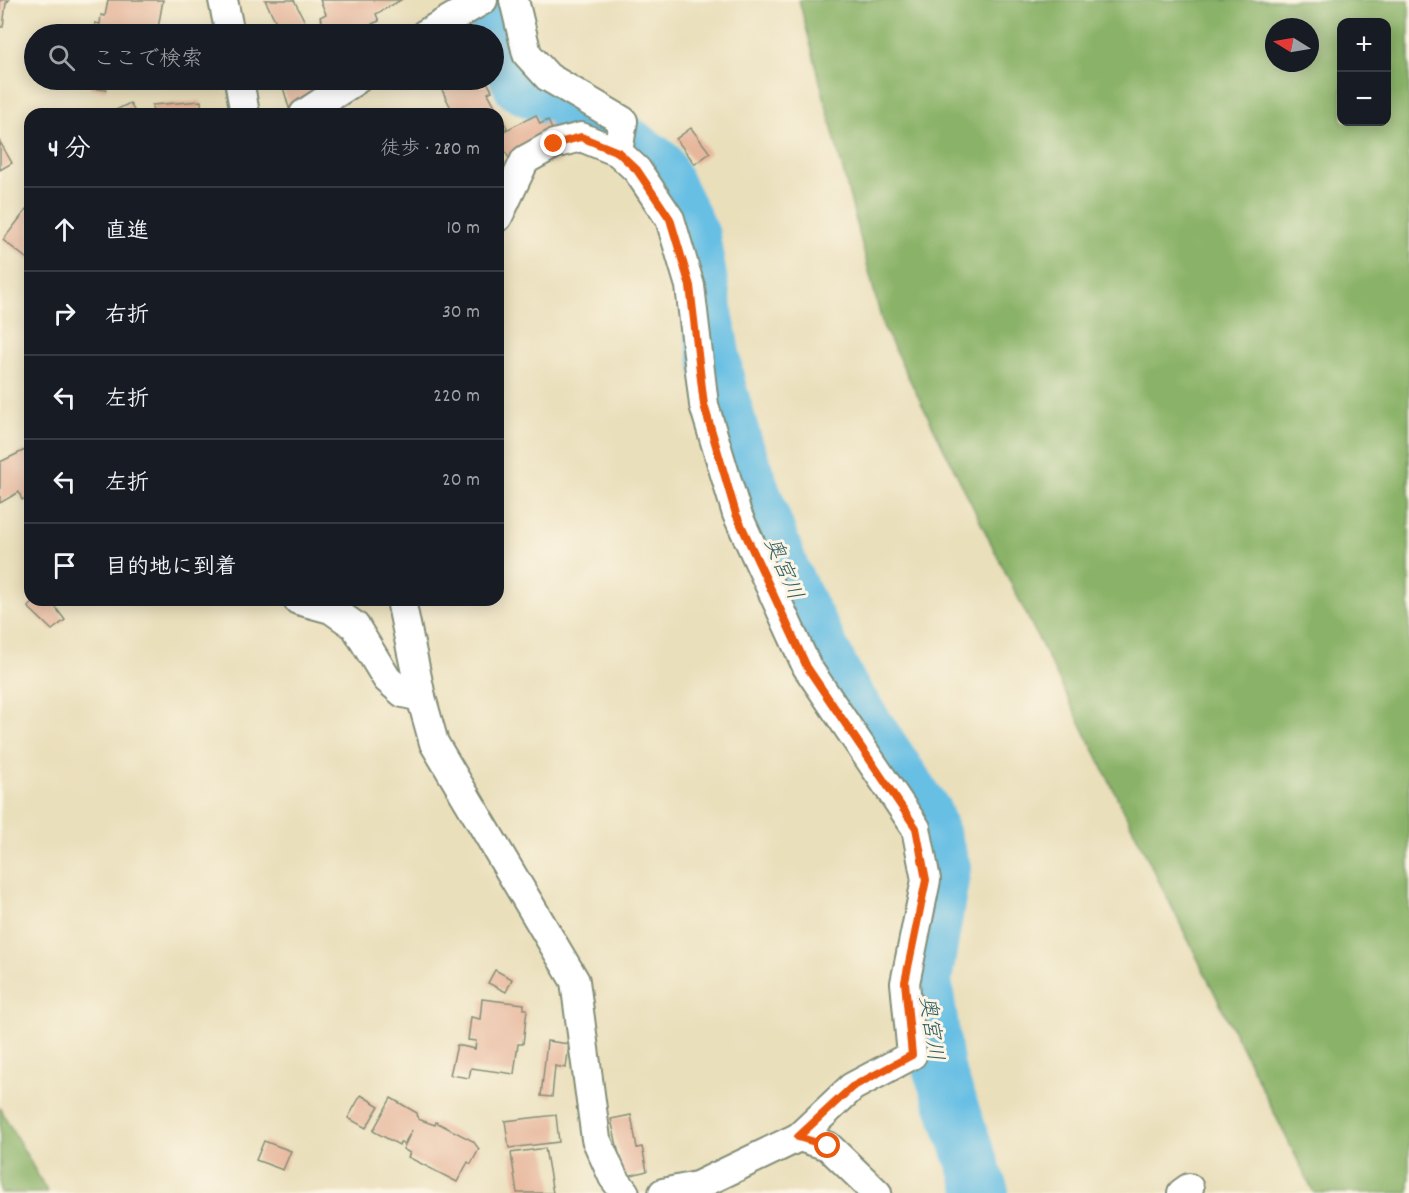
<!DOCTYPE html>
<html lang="ja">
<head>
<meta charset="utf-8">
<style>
  :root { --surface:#171b24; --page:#20242c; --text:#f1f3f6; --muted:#9ea1a6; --line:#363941 }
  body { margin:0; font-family:Dekko,"Klee One",sans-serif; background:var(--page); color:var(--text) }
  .controls { position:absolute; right:18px; top:18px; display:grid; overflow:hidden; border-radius:12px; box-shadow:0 3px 15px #0003 }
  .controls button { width:54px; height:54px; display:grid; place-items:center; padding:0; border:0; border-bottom:2px solid var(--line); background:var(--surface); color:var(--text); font:30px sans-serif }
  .compass { position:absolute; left:1265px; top:18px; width:54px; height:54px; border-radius:50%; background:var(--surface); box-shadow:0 3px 15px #0003; rotate:281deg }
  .stop { position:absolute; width:18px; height:18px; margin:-14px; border:4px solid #ea580c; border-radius:50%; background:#fff }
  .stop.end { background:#ea580c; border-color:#fff; box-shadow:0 2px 6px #0008 }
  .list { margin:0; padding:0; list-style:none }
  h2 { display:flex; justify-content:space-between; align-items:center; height:78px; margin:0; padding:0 24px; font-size:26px }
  h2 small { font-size:20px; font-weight:400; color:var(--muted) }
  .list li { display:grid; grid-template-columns:39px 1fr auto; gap:18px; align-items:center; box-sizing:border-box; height:84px; padding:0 24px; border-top:2px solid var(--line) }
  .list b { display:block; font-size:22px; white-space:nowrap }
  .list em { font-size:20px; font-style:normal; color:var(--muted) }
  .icon { flex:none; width:33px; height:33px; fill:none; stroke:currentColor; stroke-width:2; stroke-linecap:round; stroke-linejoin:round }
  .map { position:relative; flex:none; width:1409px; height:1193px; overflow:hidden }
  .search { position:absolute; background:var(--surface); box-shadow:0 3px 15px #0003; left:24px; top:24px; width:480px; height:66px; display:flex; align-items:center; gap:15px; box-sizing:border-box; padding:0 21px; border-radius:33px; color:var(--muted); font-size:22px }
  .panel { position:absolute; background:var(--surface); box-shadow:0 3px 15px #0003; left:24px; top:108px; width:480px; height:498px; border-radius:18px }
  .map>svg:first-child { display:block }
</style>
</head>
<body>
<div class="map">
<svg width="1409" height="1193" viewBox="0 0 1409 1193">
  <rect width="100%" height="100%" fill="#fcf5e5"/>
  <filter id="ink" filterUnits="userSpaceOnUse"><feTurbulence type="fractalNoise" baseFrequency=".0167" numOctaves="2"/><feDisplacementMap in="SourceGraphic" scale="12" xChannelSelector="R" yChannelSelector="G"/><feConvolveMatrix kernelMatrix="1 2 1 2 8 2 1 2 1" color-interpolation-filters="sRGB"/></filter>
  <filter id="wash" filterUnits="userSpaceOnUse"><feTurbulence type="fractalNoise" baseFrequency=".008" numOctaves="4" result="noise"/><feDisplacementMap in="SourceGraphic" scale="24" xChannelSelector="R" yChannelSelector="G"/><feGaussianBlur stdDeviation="1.35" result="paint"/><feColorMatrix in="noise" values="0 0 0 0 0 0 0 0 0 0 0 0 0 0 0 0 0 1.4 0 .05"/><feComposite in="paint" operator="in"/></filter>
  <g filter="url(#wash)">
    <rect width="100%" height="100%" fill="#eadfbb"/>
    <!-- forest -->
    <g fill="#8ab268" stroke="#54784e" stroke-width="1.5" fill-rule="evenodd">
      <path d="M799 0H1409V1193H1314L883 326ZM1342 22H1386V122H1342ZM1274 27H1310V63H1274Z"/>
      <path d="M0 1108 48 1193H0Z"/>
    </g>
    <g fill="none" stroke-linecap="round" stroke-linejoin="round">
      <!-- river -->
      <path stroke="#67bfe4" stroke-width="52" d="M489 0 501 43 519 86 612 131 658 164 694 236 719 383 737 445 785 574 843 689 926 813 945 868 926 980 939 1070 983 1193"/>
    </g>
    <g id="blocks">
      <!-- building -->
      <g fill="#e7b79c">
        <path d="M0 0H9L6 3 3 27H0Z"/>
        <path d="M108 0H163L157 34H93L95 23 100 24 101 15 105 16Z"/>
        <path d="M265 0H294L311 34H282Z"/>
        <path d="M320 0H401L376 14 379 21 372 24 377 34H328L320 17 326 14Z"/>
        <path d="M179 31 195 33V34H179Z"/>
        <path d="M90 80H106V90L90 88Z"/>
        <path d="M281 80H325L330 89 289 108Z"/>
        <path d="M437 80H486L492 91 488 93 507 128 498 133V114H454Z"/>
        <path d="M201 101 202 114H153L152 105Z"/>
        <path d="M130 103 136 114H108Z"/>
        <path d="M536 115 540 124 548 120 554 134 518 176 505 151 498 155V134Z"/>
        <path d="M691 128 710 153 695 164 676 139Z"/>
        <path d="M0 142 12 163 0 170Z"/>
        <path d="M30 205V261L3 240Z"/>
        <path d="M25 450 30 460V496L22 500 19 492 0 503V462Z"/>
        <path d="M35 600H50L65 620 52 630 28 607Z"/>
        <path d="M495 970 512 979 506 992 488 983Z"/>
        <path d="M482 999 524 1004V1009H527L523 1044H518L514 1074 471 1068 469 1078 450 1075 457 1045 475 1049 476 1041 468 1040 471 1017 480 1019Z"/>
        <path d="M547 1041 569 1044 566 1068 555 1066 552 1097 541 1096Z"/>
        <path d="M361 1095 379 1106 366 1128 348 1118Z"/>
        <path d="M391 1098 417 1113 418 1119 435 1125 436 1122 473 1141 479 1149 471 1164 468 1162 457 1182 408 1157 410 1153 403 1149 412 1130 404 1144 400 1142 399 1145 373 1131Z"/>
        <path d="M556 1115 559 1142 509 1148 505 1121Z"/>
        <path d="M631 1115 637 1148 642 1147 647 1171 624 1177 611 1119Z"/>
        <path d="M264 1141 291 1151 283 1170 256 1160Z"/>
        <path d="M545 1148 553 1193H517L511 1153Z"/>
      </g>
    </g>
  </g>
  <g filter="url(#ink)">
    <use href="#blocks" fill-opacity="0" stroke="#848e78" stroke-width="1.5"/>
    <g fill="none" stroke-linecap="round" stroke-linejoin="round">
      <!-- minor casing -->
      <g stroke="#848e78" stroke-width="32">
        <g id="minor">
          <path d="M223 0 230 34"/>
          <path d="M514 0 527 54 548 77 623 121 618 152 637 170 670 219 690 286 704 405 737 514 807 667 916 828 926 880 905 983 912 1055 852 1087 799 1137"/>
          <path d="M425 34 483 0"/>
          <path d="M239 80 245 114"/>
          <path d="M304 114 356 80"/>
          <path d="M498 217 525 160 554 144 581 137 618 152"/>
          <path d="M298 600 331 609 355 626 387 679 403 693 421 697"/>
          <path d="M401 600 421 697 434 743 575 981 596 1139 613 1177 625 1193"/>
          <path d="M663 1193 697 1186 799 1137 828 1146 877 1193"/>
          <path d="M1182 1193 1189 1188"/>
        </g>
      </g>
      <!-- minor -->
      <use href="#minor" stroke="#fff" stroke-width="28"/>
    </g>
  </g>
  <g fill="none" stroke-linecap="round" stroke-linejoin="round" filter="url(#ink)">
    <!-- route -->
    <path stroke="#ea580c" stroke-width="8" d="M554 144 581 137 618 152 637 170 670 219 690 286 704 405 736 514 807 667 916 828 926 880 905 982 912 1055 852 1087 798 1137 828 1146"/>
  </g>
  <g text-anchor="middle" stroke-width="6" stroke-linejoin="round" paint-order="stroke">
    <!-- water labels -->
    <g font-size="22" font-style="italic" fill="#315e60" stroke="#fcf5e5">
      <text transform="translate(785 568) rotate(67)" y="8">奥宮川</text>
      <text transform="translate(933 1028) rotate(82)" y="8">奥宮川</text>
    </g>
  </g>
</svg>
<div class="controls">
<button>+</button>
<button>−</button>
</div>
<svg class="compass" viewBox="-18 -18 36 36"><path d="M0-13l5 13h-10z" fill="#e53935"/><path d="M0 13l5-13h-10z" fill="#9ea1a6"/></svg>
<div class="stop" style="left:828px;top:1146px"></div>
<div class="stop end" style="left:554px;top:144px"></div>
<div class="search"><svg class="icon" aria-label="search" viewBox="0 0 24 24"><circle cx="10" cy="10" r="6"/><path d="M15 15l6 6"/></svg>ここで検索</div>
<section class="panel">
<h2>4 分<small>徒歩 · 280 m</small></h2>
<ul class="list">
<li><svg class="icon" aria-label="ahead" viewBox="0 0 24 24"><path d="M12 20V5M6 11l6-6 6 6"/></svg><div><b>直進</b></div><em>10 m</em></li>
<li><svg class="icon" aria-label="right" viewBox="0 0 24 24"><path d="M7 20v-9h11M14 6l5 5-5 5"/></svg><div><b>右折</b></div><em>30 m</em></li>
<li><svg class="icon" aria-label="left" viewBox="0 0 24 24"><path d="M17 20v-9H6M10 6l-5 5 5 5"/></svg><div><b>左折</b></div><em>220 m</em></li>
<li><svg class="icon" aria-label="left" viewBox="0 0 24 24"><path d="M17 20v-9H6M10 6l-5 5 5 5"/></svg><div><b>左折</b></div><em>20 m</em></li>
<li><svg class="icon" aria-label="arrive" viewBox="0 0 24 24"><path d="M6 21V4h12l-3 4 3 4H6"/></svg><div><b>目的地に到着</b></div></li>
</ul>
</section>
</div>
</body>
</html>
